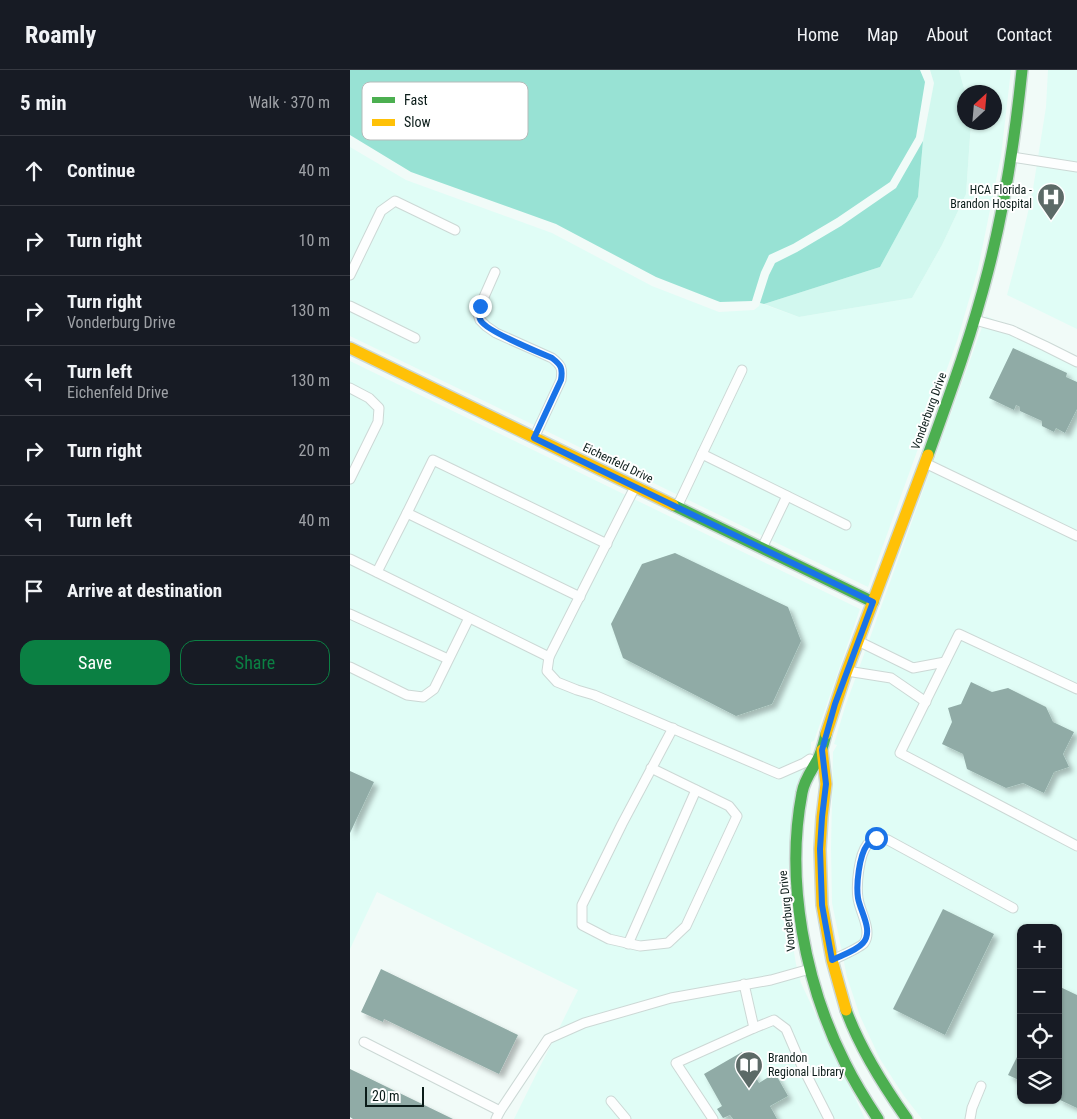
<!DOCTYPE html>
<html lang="en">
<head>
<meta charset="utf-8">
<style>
  :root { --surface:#171b24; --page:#242831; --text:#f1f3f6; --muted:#9ea1a6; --line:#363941; --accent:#0b8043 }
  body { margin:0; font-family:"Roboto Condensed",sans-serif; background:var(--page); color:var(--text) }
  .controls { position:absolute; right:15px; bottom:15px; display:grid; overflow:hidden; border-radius:10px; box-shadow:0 1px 4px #0004 }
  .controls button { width:45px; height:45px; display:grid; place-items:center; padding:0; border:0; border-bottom:1px solid var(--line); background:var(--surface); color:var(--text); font:25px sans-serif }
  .compass { position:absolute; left:607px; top:15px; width:45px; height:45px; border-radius:50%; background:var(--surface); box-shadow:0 1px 4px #0004; rotate:26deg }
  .scale { position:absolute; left:15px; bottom:12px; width:59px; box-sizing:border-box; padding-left:5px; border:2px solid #0b1c19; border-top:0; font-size:14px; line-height:18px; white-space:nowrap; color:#0b1c19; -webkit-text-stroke:4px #fff; paint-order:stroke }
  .stop { position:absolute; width:15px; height:15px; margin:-11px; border:4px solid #1a73e8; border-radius:50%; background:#fff }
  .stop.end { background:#1a73e8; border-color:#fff; box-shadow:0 1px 5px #0008 }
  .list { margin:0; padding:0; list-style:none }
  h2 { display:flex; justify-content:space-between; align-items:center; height:65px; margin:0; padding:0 20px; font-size:21px }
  h2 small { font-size:16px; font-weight:400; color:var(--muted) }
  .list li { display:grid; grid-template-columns:32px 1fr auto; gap:15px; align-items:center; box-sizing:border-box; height:70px; padding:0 20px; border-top:1px solid var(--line) }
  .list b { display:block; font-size:19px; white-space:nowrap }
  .list p { margin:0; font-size:16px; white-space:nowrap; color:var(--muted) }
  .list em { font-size:16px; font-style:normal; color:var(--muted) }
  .actions { display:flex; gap:10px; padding:15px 20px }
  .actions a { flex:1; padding:11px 0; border:1px solid var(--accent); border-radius:15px; text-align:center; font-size:18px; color:var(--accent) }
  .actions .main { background:var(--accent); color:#fff }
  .icon { flex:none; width:28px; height:28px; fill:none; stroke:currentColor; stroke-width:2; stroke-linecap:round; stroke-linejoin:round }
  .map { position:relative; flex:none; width:727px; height:1049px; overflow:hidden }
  header { display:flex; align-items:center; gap:30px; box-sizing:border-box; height:70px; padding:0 25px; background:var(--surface); border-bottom:1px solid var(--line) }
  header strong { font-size:24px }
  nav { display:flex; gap:28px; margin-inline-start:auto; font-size:18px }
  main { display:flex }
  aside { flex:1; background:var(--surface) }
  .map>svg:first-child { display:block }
</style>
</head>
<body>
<header>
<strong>Roamly</strong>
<nav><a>Home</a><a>Map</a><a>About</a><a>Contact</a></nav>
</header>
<main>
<aside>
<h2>5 min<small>Walk · 370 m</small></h2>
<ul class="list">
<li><svg class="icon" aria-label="ahead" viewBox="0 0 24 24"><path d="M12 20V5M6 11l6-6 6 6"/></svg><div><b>Continue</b></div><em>40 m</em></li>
<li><svg class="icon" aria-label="right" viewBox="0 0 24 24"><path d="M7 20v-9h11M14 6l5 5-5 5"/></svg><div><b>Turn right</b></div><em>10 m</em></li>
<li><svg class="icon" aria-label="right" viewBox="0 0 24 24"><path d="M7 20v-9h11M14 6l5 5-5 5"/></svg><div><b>Turn right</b><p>Vonderburg Drive</p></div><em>130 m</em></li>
<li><svg class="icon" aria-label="left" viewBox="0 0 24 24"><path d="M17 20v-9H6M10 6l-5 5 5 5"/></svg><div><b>Turn left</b><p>Eichenfeld Drive</p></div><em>130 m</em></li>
<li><svg class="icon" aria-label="right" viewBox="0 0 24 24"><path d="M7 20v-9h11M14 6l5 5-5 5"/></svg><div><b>Turn right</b></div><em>20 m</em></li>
<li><svg class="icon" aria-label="left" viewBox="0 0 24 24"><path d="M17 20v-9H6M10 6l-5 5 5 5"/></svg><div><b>Turn left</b></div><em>40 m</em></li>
<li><svg class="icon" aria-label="arrive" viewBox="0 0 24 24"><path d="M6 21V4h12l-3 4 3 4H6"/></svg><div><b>Arrive at destination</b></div></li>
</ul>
<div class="actions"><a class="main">Save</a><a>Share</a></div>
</aside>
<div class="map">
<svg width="727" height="1049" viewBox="0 0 727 1049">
  <defs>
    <filter id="shadow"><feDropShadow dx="4.5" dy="4.5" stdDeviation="2.5" flood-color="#0004"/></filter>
  </defs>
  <rect width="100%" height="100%" fill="#f1fbf8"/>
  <!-- built -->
  <g fill="#e0fdf6" fill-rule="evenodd">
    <path d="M609 0H661L651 86 628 199 607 271 518 517 0 266V77L56 110 202 163 302 216 369 242 404 240 409 236 410 233 449 247 562 228 592 175 616 124 621 53 644 52V22H615Z"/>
    <path d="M698 0H727V259L657 225 670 176 682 125 696 37Z"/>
    <path d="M636 246 727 287V1049H572L554 1026 530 989 510 946 497 907 482 833 481 778 483 682 487 675 484 674 495 637ZM671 858H708V1030H671Z"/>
    <path d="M0 291 510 539 464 671 461 672V678L439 852 446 894 451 913 515 1049H164L228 920 27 822 0 879Z"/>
  </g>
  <!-- green -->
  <path fill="#d2f8ef" d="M580 0H609L615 22 614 52 621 53 616 124 592 175 562 228 449 247 414 234 530 197 568 127 573 71 584 13Z"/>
  <!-- water -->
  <g fill="#98e2d4">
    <path d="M0 0H570L575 12 566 67 540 112 487 148 443 174 419 185 411 202 402 231 370 232 306 207 206 154 61 102 0 65Z"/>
    <path d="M573 71 568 127 530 197 414 234 410 233 419 205 425 193 447 182 491 156 546 118Z"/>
  </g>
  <!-- building -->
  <g fill="#90aba6" filter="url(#shadow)">
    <path d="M663 278 717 303 716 307 727 312V339L715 363 706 358 704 362 692 356V351L670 341V337L666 335 664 340 639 328Z"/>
    <path d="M325 483 438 537 451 571 422 634 386 646 273 588 261 554 292 494Z"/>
    <path d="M621 612 642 622 658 618 696 637 703 652 724 662 713 684 719 697 704 702 694 723 673 713 656 718 617 699 613 684 592 674 602 652 598 638 611 634Z"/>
    <path d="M0 701 24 712 0 763Z"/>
    <path d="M593 839 644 864 595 965 543 939Z"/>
    <path d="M31 899 168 965 149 1004 34 949 33 952 11 942Z"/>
    <path d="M708 916 727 925V1038L708 1029Z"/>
    <path d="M671 979V1011L658 1005Z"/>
    <path d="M392 982 409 1013 425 1003 438 1026 420 1036 427 1049H383L380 1045 373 1048 367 1039 372 1036 354 1004Z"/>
    <path d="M0 999 103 1049H3L0 1047Z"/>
  </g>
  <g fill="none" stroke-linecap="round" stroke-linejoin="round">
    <!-- lane casing -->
    <g stroke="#ccd8d5" stroke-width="11">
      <g id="lane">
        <path d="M662 87 727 97"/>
        <path d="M145 202 130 236 128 244 130 250 136 256 146 263 202 288C211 295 213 298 211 310L184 368"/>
        <path d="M0 205 31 141 45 131 105 160"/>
        <path d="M0 236 65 268"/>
        <path d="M625 250 661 260 695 276 727 292"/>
        <path d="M0 318 19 328 29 338 28 352 0 409"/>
        <path d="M352 384 392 300"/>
        <path d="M575 393 727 466"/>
        <path d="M327 437 352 384 496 455"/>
        <path d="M57 443 83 390 257 474"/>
        <path d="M412 478 437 426"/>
        <path d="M0 489 199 587 285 417"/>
        <path d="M27 502 57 443 230 527"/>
        <path d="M0 544 98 589"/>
        <path d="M510 572 563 598 595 592"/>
        <path d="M199 587 197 601 207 612 227 620 244 625 429 704 454 693 460 689"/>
        <path d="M0 597 57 625 73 627 84 619 119 548"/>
        <path d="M497 601 541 608 576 632"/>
        <path d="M727 619 609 564 550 683 727 776"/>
        <path d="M301 698 379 736 387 746 336 856 318 873 290 876 259 869 232 855V835L272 754 323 658"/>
        <path d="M278 874 346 720"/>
        <path d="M483 890C490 886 510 878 514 873 523 861 509 840 508 828 506 815 509 785 517 775 519 772 524 770 526 768L538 770 663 838"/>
        <path d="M404 958 424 950 436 959 451 994 479 1049"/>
        <path d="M14 972 150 1041"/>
        <path d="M261 1031 276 1049"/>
        <path d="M146 1049 150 1041 198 969 234 953 321 928 421 910 460 899"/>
        <path d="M363 1049 326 993 404 958 394 914"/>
        <path d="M620 1049 622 1038 631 1016"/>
      </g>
    </g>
    <!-- fast casing -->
    <g stroke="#ccd8d5" stroke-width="14">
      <g id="fast">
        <path d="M578 385C600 324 622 264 638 201 655 135 665 68 672 0"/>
        <path d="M323 435 523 532"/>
        <path d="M476 664C474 672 472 681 468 689 462 700 454 710 452 723 435 811 455 914 495 993 505 1013 516 1031 528 1049"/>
        <path d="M496 940C510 979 533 1015 557 1049"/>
      </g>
    </g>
    <!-- slow casing -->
    <g stroke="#ccd8d5" stroke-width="14">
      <g id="slow">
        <path d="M0 278 323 435"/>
        <path d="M476 664 495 606 578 385"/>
        <path d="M472 680 476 714 472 747 470 779 472 835 482 890 496 940"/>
      </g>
    </g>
    <!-- lane -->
    <use href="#lane" stroke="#fdfefe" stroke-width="9"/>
    <!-- fast -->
    <use href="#fast" stroke="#4caf50" stroke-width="11"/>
    <!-- slow -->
    <use href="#slow" stroke="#ffc107" stroke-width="11"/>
  </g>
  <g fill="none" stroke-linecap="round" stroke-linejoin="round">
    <!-- route -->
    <path stroke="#1a73e8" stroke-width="6" d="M130 236C129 241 128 247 131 251 138 262 188 282 202 288 211 295 213 298 211 310L184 368 523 532 485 634 472 680 476 714 472 747 470 779 472 835 482 890C492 885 506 881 513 873 524 861 510 841 508 828 506 815 509 786 517 775 519 772 524 770 526 768"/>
  </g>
  <!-- icons -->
  <defs>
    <g id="hospital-pin" transform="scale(1.4375)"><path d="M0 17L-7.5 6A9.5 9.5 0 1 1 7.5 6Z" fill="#5c6a67" stroke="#fff"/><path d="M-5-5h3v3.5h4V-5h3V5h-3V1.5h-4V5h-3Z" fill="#fff"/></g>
    <g id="library-pin" transform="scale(1.4375)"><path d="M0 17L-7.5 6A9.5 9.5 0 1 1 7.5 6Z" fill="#5c6a67" stroke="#fff"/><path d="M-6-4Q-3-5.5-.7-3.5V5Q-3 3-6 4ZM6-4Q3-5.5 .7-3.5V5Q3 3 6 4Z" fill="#fff"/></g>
  </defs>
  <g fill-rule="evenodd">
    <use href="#hospital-pin" x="701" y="127"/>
    <use href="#library-pin" x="399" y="995"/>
  </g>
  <g text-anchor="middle" stroke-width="4" stroke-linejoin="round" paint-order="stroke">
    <!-- poi labels -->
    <g font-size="12" fill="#0b1c19" stroke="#fff" text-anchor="end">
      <text x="682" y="124">HCA Florida -<tspan x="682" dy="14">Brandon Hospital</tspan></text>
      <text x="418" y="992" text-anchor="start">Brandon<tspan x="418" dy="14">Regional Library</tspan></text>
    </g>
    <!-- street labels -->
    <g font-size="12" fill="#0b1c19" stroke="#fff">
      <text transform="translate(579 341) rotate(-70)" y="4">Vonderburg Drive</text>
      <text transform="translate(268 393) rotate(26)" y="4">Eichenfeld Drive</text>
      <text transform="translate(437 841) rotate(-96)" y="4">Vonderburg Drive</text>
    </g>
  </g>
  <!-- legend -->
  <rect x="12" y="12" width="166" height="58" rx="8" fill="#fff" stroke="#b6bbba" stroke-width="1"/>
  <rect x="22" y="27" width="23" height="6" fill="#4caf50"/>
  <rect x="22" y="49" width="23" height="7" fill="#ffc107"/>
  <g font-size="14" fill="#0b1c19">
    <text x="54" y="35">Fast</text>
    <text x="54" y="57">Slow</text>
  </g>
</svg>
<div class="controls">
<button>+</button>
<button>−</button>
<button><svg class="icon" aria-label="locate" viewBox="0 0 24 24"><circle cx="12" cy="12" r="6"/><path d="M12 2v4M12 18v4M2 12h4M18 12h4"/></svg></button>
<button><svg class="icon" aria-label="layers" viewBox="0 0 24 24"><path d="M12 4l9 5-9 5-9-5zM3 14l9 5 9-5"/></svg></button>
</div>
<svg class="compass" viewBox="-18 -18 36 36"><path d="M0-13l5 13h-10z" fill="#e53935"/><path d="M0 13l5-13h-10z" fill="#9ea1a6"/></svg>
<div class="scale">20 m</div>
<div class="stop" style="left:526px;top:768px"></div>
<div class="stop end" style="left:130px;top:236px"></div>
</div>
</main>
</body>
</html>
